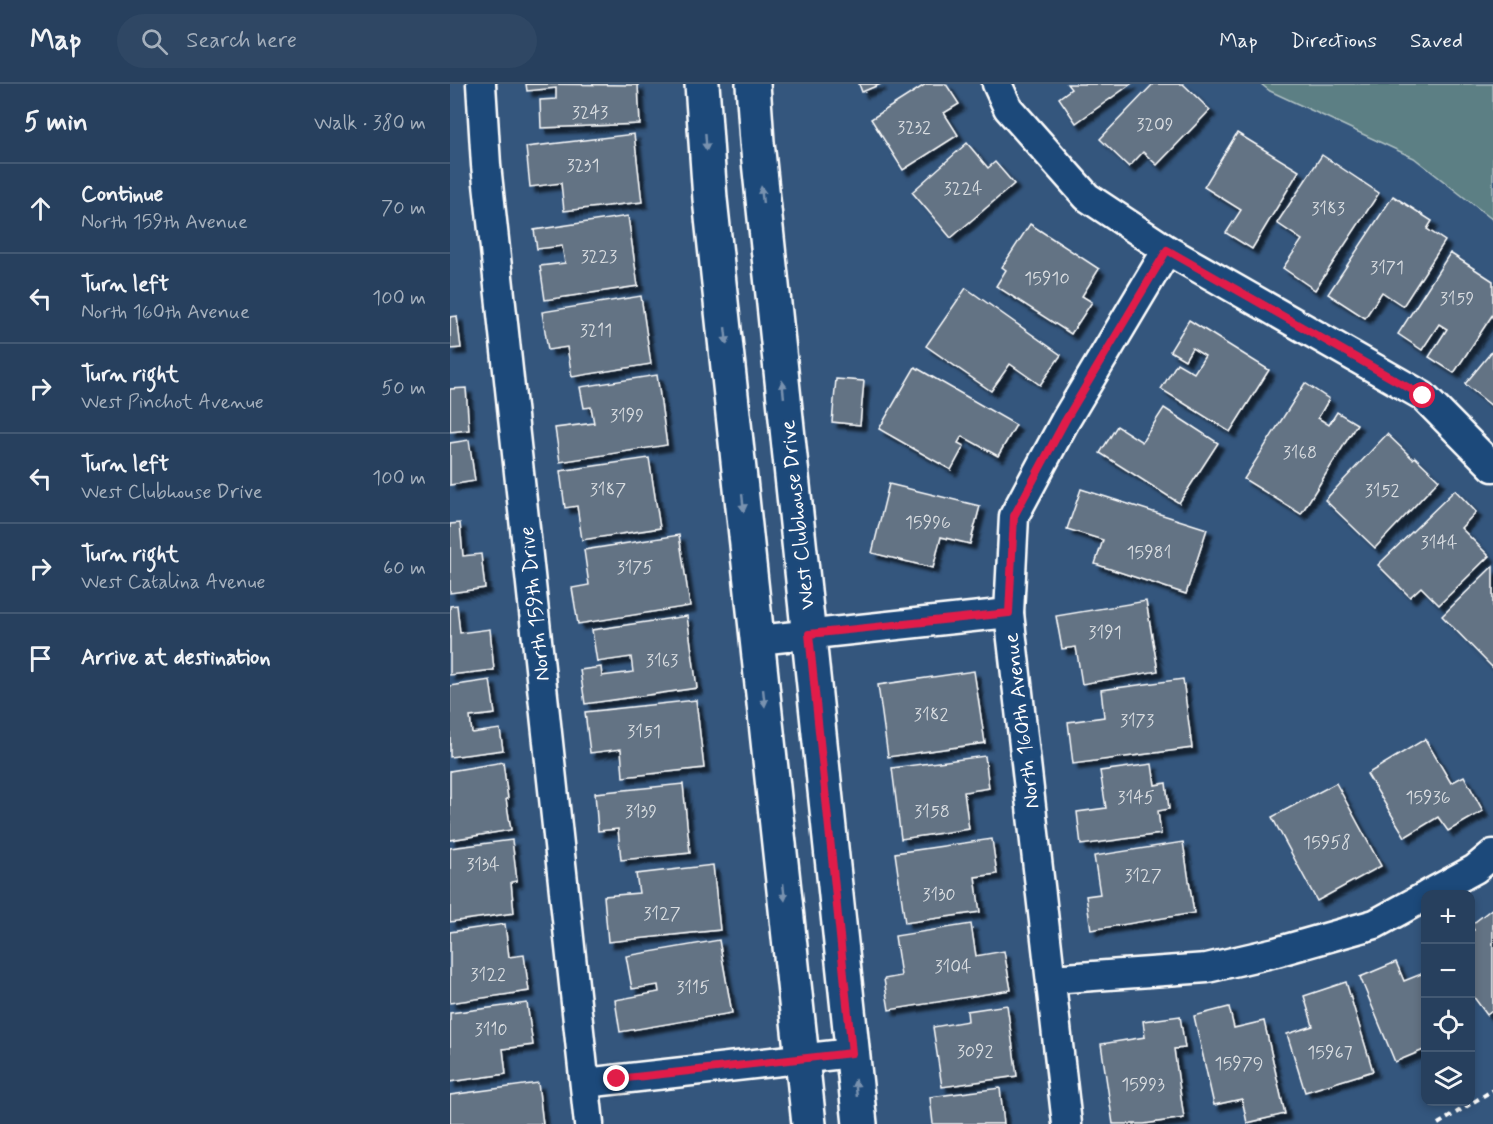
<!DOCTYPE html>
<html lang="en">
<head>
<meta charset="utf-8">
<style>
  :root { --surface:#27405e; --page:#2f4764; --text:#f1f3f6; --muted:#a4afbc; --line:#435973 }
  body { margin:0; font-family:Mynerve,sans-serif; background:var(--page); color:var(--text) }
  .controls { position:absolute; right:18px; bottom:18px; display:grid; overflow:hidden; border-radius:12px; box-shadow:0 3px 9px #0003 }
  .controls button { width:54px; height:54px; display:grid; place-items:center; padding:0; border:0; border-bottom:2px solid var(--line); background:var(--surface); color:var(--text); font:30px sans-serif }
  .stop { position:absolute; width:18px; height:18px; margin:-14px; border:4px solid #e11d48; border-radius:50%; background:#fff }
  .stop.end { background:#e11d48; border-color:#fff; box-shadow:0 2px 6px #0008 }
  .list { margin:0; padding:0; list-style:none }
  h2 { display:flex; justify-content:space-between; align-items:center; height:78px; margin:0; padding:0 24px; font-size:26px }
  h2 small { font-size:20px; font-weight:400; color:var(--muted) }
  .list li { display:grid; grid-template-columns:39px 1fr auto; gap:18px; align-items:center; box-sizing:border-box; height:90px; padding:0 24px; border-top:2px solid var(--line) }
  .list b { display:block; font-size:22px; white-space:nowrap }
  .list p { margin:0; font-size:20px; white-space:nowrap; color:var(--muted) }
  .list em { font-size:20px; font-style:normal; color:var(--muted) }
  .icon { flex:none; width:33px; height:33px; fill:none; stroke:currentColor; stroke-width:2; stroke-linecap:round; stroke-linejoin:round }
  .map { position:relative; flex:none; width:1043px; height:1040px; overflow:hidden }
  header { display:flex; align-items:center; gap:36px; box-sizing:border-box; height:84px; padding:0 30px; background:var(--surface); border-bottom:2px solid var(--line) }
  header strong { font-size:28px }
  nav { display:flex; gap:33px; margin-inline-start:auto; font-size:21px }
  .search { width:420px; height:54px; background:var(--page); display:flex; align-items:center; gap:15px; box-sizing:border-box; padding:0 21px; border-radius:33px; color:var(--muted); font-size:22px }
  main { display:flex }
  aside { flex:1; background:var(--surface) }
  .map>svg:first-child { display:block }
</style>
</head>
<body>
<header>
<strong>Map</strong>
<div class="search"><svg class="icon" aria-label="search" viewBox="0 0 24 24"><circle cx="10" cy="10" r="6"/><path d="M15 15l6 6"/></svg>Search here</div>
<nav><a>Map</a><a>Directions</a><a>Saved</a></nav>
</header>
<main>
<aside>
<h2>5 min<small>Walk · 380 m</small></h2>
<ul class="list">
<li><svg class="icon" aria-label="ahead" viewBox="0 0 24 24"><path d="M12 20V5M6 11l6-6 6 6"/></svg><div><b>Continue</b><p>North 159th Avenue</p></div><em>70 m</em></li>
<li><svg class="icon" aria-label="left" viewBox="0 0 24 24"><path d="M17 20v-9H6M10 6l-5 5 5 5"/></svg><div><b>Turn left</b><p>North 160th Avenue</p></div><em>100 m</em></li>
<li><svg class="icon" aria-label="right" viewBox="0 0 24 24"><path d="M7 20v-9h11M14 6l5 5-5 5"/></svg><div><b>Turn right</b><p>West Pinchot Avenue</p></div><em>50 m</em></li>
<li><svg class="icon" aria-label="left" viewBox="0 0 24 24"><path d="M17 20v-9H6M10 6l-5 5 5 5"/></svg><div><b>Turn left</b><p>West Clubhouse Drive</p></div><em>100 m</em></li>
<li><svg class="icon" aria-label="right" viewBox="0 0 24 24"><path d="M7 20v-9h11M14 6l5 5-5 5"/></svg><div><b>Turn right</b><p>West Catalina Avenue</p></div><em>60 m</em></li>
<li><svg class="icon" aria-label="arrive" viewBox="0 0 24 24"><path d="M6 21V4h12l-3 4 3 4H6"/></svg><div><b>Arrive at destination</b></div></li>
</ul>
</aside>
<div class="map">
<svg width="1043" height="1040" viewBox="0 0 1043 1040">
  <defs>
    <filter id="shadow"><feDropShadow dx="5.5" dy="5.5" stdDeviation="1.5" flood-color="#0009"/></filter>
  </defs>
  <rect width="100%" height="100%" fill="#34567d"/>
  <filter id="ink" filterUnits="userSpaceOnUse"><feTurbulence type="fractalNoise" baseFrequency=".0167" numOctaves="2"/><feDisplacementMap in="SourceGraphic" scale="12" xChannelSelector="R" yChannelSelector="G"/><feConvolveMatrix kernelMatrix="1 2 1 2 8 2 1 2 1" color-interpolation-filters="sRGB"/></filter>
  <g filter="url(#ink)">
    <!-- green -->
    <path fill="#5b7f84" stroke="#adbfc2" stroke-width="1.5" d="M811 0H1043V136L964 74 820 7Z"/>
    <!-- building -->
    <g fill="#647384" stroke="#fff" stroke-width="1.5" filter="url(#shadow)">
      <path d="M76 0 188 1 190 40 91 44 90 16 106 15V4L77 7Z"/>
      <path d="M409 0H431L412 8Z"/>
      <path d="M476 0H496L509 20 494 29 508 51 453 86 421 35Z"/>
      <path d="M617 0H681L626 39 609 14 621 5Z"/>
      <path d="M703 0H733L760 26 707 81 693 68 679 83 650 55Z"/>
      <path d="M787 49 849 87 802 165 776 149 791 126 754 103Z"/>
      <path d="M184 50 192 118 114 127 111 99 80 103 76 63Z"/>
      <path d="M517 59 538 84 545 78 564 100 501 154 462 108Z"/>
      <path d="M872 71 929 109 865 206 833 184 852 156 827 139Z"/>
      <path d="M943 112 982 137 977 145 995 157 953 222 932 208 915 234 878 210Z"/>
      <path d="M178 132 188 202 95 216 90 182 115 179 112 162 87 165 84 146Z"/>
      <path d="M580 140 649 185 632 212 642 218 621 250 546 202 556 186 552 183Z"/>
      <path d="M1000 169 1043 197V230L1004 289 979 273 997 245 989 240 972 266 948 250Z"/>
      <path d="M516 204 611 271 590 301 560 280 541 307 476 262Z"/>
      <path d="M191 212 201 280 122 293 117 263 98 266 92 228Z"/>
      <path d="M7 232 11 264 0 265V233Z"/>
      <path d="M739 236 819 286 780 348 711 305 727 279 744 289 755 272 742 264 735 276 720 267Z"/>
      <path d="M1043 266V323L1015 300Z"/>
      <path d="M465 283 566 341 548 372 512 352 508 359 514 362 501 386 429 345Z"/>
      <path d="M207 291 217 361 110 378 105 344 144 339 141 323 134 324 130 303Z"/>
      <path d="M386 295 414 297 410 341 382 338Z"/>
      <path d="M855 299 879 315 868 334 879 341 887 328 907 340 851 430 794 395Z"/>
      <path d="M16 304 19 346 0 348V305Z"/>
      <path d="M714 324 768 359 729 419 650 369 667 342 692 358Z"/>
      <path d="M937 350 963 375 965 373 989 396 925 464 875 416Z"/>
      <path d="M19 356 25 397 0 401V359Z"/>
      <path d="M199 374 210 444 132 456 127 422 115 424 110 387Z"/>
      <path d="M439 400 530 422 520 460 491 453 483 484 422 469Z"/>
      <path d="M631 405 757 445 736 510 645 480 653 456 617 445Z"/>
      <path d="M1005 406 1026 428 1011 444 1039 472 989 521 971 503 960 513 928 481Z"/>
      <path d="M10 439 13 472 31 470 35 504 0 509V440Z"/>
      <path d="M229 451 240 522 128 540 122 504 139 501 134 466Z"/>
      <path d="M1043 482V584L992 532Z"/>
      <path d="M696 517 708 587 632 600 626 563 612 565 606 532Z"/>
      <path d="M7 521 10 549 40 545 44 586 0 591V522Z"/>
      <path d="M237 532 247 604 135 620 130 586 151 583 152 592 183 588 181 573 147 578 142 546Z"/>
      <path d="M524 587 535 659 438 673 428 601Z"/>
      <path d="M733 595 742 664 623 680 618 638 654 633 651 606Z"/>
      <path d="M40 596 45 630 20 633 22 649 50 645 53 666 0 673V602Z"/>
      <path d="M246 616 254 684 173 693 171 665 140 669 135 628Z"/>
      <path d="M975 655 1001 699 1014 692 1033 727 998 747 988 733 955 753 917 690Z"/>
      <path d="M535 672 539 704 514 708 519 745 451 755 442 684Z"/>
      <path d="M53 678 58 715H56L61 746 0 756V687Z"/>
      <path d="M702 680 705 701 716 699 719 725 708 727 711 750 631 761 627 728 656 724 650 687Z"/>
      <path d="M886 699 931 782 867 817 822 733Z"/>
      <path d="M233 700 240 769 171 776 168 745 148 747 145 709Z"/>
      <path d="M542 755 547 790 525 793 530 828 455 839 445 769Z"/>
      <path d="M62 756 67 797 61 798 64 829 0 838V764Z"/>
      <path d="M733 758 744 829 641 846 636 812 650 810 644 772Z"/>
      <path d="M263 781 270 846 158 858 154 812 189 809 186 790Z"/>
      <path d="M1043 824V926L1037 931 1020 908V848L1024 846 1021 841Z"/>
      <path d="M55 840 59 873 74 871 79 907 0 919V848Z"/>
      <path d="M521 840 526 872 554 867 561 906 439 926 434 895 451 892 445 852Z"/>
      <path d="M269 856 282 929 170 948 165 916 209 908 208 901 182 905 176 872Z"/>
      <path d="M946 878 954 897 976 888V965L945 978 910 893Z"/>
      <path d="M896 898 923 987 855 1008 837 950 863 942 854 912Z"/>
      <path d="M77 919 83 961 53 965 56 990 0 998V929Z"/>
      <path d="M557 921 567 992 492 1003 483 943 518 937 517 927Z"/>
      <path d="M779 923 784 944 814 937 835 1030 797 1039 792 1015 764 1021 744 932Z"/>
      <path d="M730 932 735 964 724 965 734 1034 694 1040H663L651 960 695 953 693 937Z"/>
      <path d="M88 999 93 1040H0V1011Z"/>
      <path d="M550 1004 554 1040H483L480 1013Z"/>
    </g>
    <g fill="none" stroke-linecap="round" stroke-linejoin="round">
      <!-- street casing -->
      <g stroke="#fff" stroke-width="33">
        <g id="street">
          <path d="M31 0 36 81 139 1040"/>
          <path d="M547 0 558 24 637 113 717 166 973 312 1043 383"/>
          <path d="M308 556 559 529"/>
          <path d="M979 810 1025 785 1043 770"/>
          <path d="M601 895 757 884 826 868 925 840 976 812"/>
          <path d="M135 999 402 969"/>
          <path d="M617 1040 559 529 564 432 615 337 717 166"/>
        </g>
      </g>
      <!-- secondary casing -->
      <g stroke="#fff" stroke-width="38">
        <g id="secondary">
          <path d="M252 0 260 115 359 1040"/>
          <path d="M303 0 307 58 410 1040"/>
        </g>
      </g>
      <!-- path -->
      <path stroke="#fff" stroke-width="4" stroke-dasharray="6 4.5" stroke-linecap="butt" d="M988 1040 1043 1006"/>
      <!-- street -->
      <use href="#street" stroke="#1f4a7a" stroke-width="28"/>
      <!-- secondary -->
      <use href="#secondary" stroke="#1f4a7a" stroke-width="33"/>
    </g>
    <!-- one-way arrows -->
    <defs><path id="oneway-solid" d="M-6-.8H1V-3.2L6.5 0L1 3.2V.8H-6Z" transform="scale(1.5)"/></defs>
    <g fill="#7992af">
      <use href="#oneway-solid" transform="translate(256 58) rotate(86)"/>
      <use href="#oneway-solid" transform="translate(312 111) rotate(-96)"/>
      <use href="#oneway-solid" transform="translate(276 252) rotate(84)"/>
      <use href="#oneway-solid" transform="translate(333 305) rotate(-96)"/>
      <use href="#oneway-solid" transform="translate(293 419) rotate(84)"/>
      <use href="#oneway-solid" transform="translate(314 614) rotate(84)"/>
      <use href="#oneway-solid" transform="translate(334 808) rotate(84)"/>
      <use href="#oneway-solid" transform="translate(406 1004) rotate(-96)"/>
    </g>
  </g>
  <g fill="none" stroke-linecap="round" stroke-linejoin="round" filter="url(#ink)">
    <!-- route -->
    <path stroke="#e11d48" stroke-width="8" d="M167 995 402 969 359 550 559 529 564 432 615 337 717 166 973 312"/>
  </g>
  <g text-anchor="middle" stroke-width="6" stroke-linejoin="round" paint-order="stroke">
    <!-- number labels -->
    <g font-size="18" fill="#d8dce0">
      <text x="140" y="34">3243</text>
      <text x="705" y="46">3209</text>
      <text x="464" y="49">3232</text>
      <text x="133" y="87">3231</text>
      <text x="513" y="110">3224</text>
      <text x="878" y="130">3183</text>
      <text x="149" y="178">3223</text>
      <text x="937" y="189">3171</text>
      <text x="597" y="200">15910</text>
      <text x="1007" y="220">3159</text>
      <text x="146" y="252">3211</text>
      <text x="177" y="337">3199</text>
      <text x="850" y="374">3168</text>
      <text x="158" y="411">3187</text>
      <text x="932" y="412">3152</text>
      <text x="478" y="444">15996</text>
      <text x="989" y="464">3144</text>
      <text x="699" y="474">15981</text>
      <text x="185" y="489">3175</text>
      <text x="655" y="554">3191</text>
      <text x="212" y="582">3163</text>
      <text x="481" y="636">3182</text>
      <text x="687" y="642">3173</text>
      <text x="194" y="653">3151</text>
      <text x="686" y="719">3145</text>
      <text x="978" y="719">15936</text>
      <text x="191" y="733">3139</text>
      <text x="482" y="733">3158</text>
      <text x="877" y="764">15958</text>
      <text x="33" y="786">3134</text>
      <text x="693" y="797">3127</text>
      <text x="489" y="816">3130</text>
      <text x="212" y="835">3127</text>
      <text x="503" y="888">3104</text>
      <text x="38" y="896">3122</text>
      <text x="243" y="909">3115</text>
      <text x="41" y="951">3110</text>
      <text x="525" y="973">3092</text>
      <text x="880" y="974">15967</text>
      <text x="789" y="985">15979</text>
      <text x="693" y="1006">15993</text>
    </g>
    <!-- street labels -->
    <g font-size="21" fill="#fff" stroke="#1f4a7a">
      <text transform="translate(347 431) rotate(-96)" y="7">West Clubhouse Drive</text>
      <text transform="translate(84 520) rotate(-96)" y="7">North 159th Drive</text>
      <text transform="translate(571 637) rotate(-97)" y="7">North 160th Avenue</text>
    </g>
  </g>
</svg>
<div class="controls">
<button>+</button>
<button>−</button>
<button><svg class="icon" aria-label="locate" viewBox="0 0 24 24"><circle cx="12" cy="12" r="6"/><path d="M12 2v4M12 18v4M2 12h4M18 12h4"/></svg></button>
<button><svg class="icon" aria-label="layers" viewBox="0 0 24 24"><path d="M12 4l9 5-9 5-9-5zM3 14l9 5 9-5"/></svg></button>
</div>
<div class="stop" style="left:973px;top:312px"></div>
<div class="stop end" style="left:167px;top:995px"></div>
</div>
</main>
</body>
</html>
